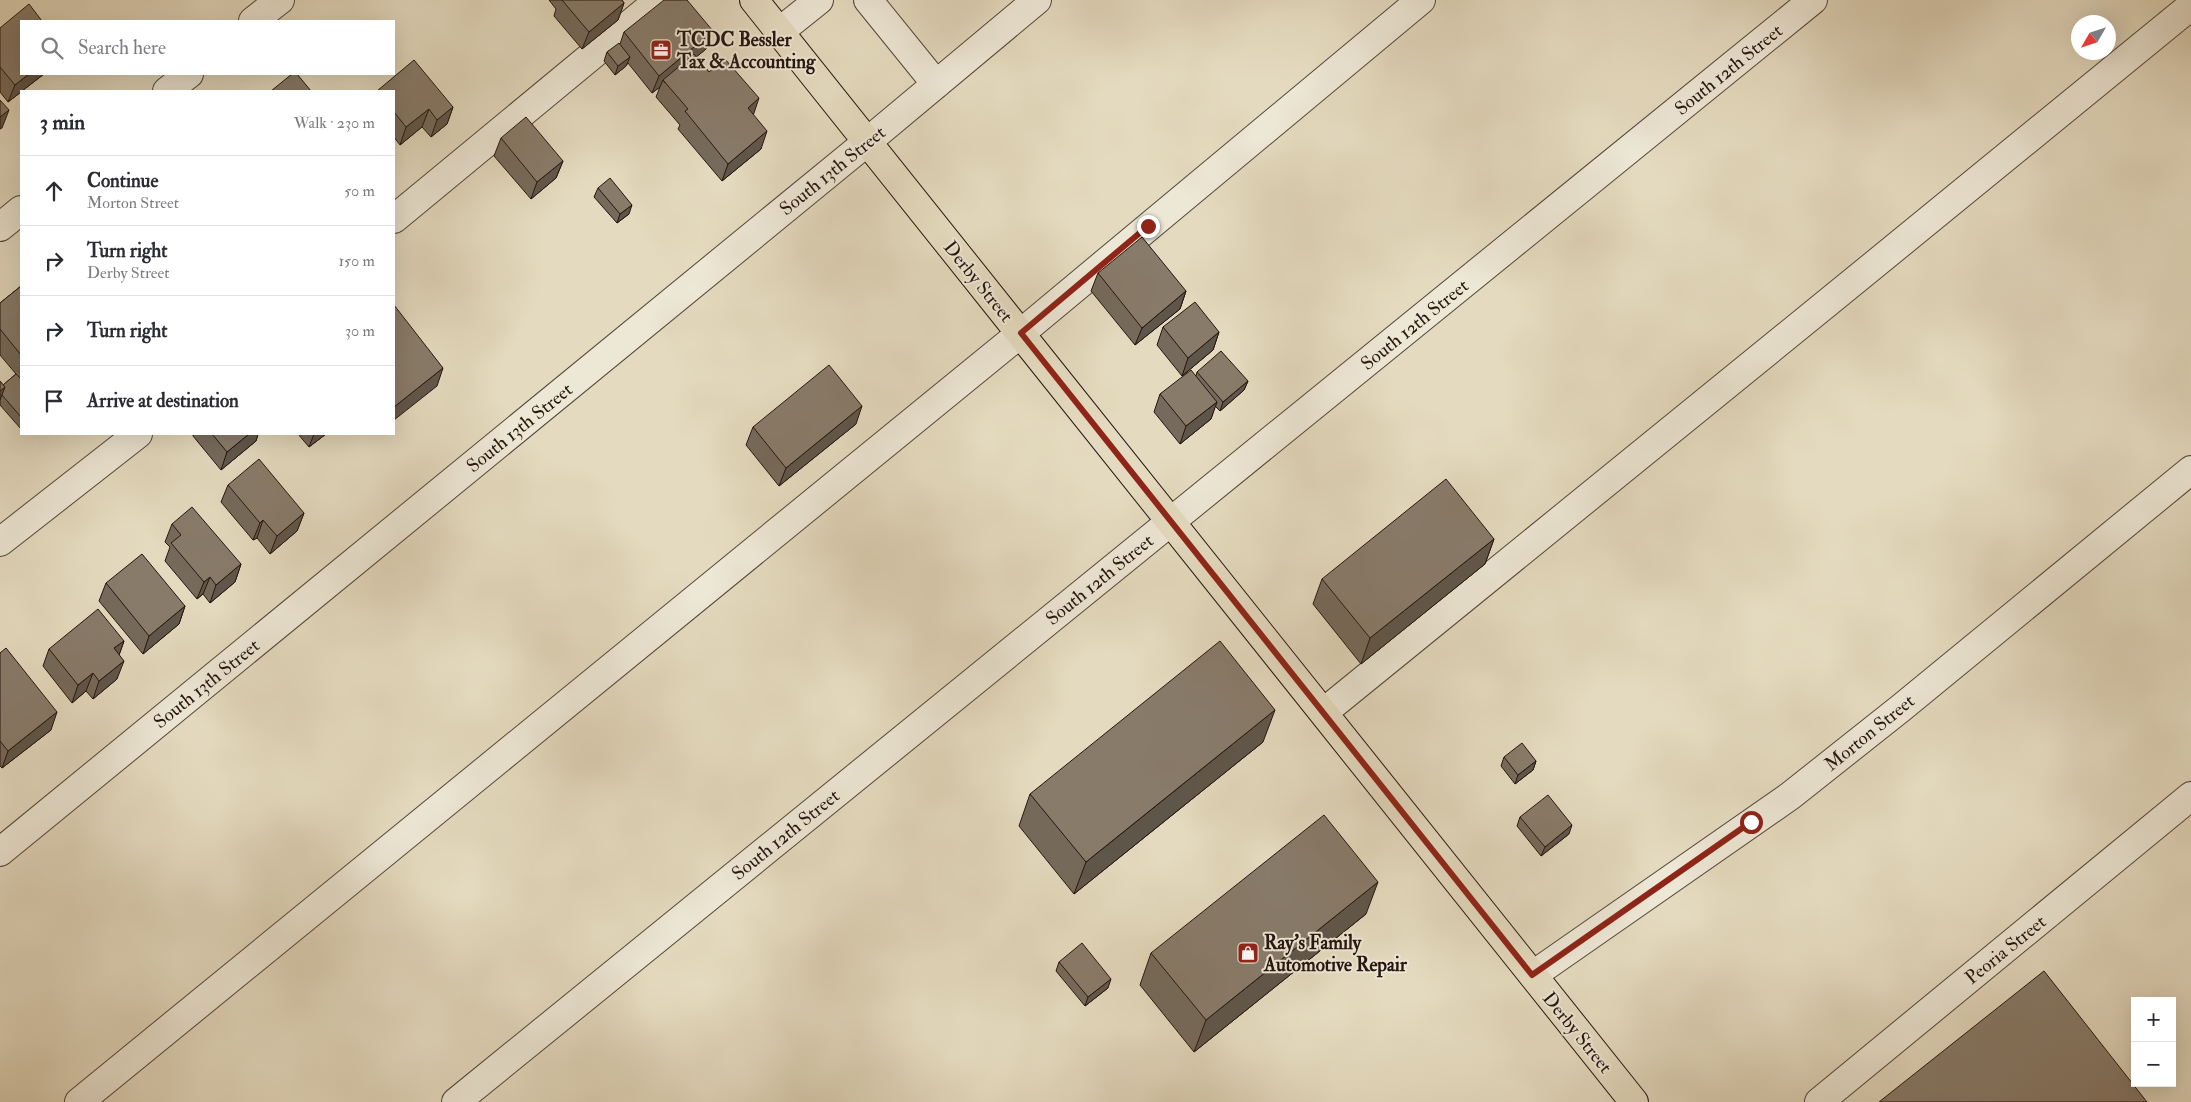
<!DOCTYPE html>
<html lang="en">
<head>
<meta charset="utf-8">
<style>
  :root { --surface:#fff; --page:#f7f7f7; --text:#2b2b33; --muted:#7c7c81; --line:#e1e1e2 }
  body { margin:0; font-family:"IM FELL Double Pica",serif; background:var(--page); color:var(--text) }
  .controls { position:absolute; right:15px; bottom:15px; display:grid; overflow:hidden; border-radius:0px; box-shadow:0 5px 20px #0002 }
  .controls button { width:45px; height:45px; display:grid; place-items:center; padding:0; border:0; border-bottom:1px solid var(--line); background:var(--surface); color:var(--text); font:25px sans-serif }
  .compass { position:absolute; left:2071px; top:15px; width:45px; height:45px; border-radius:50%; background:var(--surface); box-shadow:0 5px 20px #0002; rotate:231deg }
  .stop { position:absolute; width:15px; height:15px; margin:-11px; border:4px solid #8f2418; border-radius:50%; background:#fff }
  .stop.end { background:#8f2418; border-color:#fff; box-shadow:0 1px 5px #0008 }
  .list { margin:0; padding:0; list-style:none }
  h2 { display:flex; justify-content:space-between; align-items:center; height:65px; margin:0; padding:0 20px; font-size:21px }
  h2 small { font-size:16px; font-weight:400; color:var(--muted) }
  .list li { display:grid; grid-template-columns:32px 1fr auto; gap:15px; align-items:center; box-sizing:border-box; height:70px; padding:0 20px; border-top:1px solid var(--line) }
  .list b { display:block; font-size:19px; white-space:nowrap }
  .list p { margin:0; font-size:16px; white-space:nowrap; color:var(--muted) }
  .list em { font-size:16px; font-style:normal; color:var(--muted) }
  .icon { flex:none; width:28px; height:28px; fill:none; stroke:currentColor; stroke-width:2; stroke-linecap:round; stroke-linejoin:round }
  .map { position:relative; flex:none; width:2191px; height:1102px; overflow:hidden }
  .search { position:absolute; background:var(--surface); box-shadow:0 5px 20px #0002; left:20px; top:20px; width:375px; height:55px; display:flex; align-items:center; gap:12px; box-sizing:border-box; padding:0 18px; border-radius:0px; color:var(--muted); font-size:19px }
  .panel { position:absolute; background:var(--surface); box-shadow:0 5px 20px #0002; left:20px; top:90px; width:375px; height:345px; border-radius:0px }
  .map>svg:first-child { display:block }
</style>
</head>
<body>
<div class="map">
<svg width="2191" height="1102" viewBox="0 0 2191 1102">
  <rect width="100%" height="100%" fill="#e4dabf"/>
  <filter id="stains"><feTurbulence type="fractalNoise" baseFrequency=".004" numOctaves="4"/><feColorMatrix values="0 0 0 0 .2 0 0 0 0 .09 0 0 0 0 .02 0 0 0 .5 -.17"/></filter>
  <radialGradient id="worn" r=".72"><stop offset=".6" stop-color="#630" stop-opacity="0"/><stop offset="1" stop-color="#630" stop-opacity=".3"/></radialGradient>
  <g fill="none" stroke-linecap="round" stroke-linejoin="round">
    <!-- minor casing -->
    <g stroke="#55463a" stroke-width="30">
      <g id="minor">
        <path d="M868 0 936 84"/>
        <path d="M253 21 280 0"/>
        <path d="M779 32 819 0"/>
        <path d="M167 91 189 74"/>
        <path d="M394 219 659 0"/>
        <path d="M0 227 21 210"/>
        <path d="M0 542 138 434"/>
        <path d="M1324 712C1614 479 1902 241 2191 6"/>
        <path d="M0 852 867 142 1037 0"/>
        <path d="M1533 975 1790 796 1901 708 2191 470"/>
        <path d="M79 1102 1021 333 1421 0"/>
        <path d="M456 1102 1813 0"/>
        <path d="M1819 1102 2191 796"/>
      </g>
    </g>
    <!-- major casing -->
    <g stroke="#25150e" stroke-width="30">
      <path id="major" d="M754 0 1634 1102"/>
    </g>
    <!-- minor -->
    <use href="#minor" stroke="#ede7d5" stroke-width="28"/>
    <!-- major -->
    <use href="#major" stroke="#e4dabf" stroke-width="28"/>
  </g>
  <!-- wall -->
  <g fill="#756a5b" stroke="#25150e">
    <path d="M549 0H622L624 3 618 20 582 49 554 16 556 9Z"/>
    <path d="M0 28 44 74 22 91H21V92L8 102 0 92Z"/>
    <path d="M624 32 706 49 696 57 709 72 753 115 761 149 722 181 678 129 680 125 656 97 660 87 652 93 628 63 626 66 615 75 604 61 607 52 620 44Z"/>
    <path d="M394 91 453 107 447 124 431 137 422 127 400 145 394 137Z"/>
    <path d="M501 138 563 161 556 178 531 199 494 156Z"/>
    <path d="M598 188 629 214 617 223 594 197Z"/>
    <path d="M1098 273 1186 291 1180 309 1135 345 1091 291Z"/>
    <path d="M21 286V376L20 377 21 379V429L0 405V381L3 385 16 374 0 355V303Z"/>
    <path d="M1163 327 1219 332 1213 350 1182 376 1157 345Z"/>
    <path d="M1197 372 1248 381 1244 390 1220 411 1215 406 1211 419 1180 444 1154 412 1160 394 1196 376Z"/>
    <path d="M856 424 779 486 746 445 753 427Z"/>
    <path d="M193 434H258L256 441 221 470 193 436Z"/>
    <path d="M298 434H326L309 447Z"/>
    <path d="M228 485 304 513 297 531 270 554 257 538 253 540 221 502Z"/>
    <path d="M172 524 241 564 235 582 210 603 203 594 197 599 165 561 170 547 165 542Z"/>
    <path d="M1494 539 1485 564 1361 664 1313 604 1322 579Z"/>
    <path d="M106 583 185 606 179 624 143 654 99 601Z"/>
    <path d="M124 641 119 655 117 679 93 699 86 691 72 703 43 666 49 649Z"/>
    <path d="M0 653 51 730 2 768 0 766Z"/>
    <path d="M1263 742 1074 894 1019 826 1030 794Z"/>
    <path d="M1504 757 1536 761 1533 770 1515 784 1501 766Z"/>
    <path d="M1520 817 1569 834 1541 856 1517 826Z"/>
    <path d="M1366 914 1194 1052 1140 985 1151 953Z"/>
    <path d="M1059 962 1108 988 1085 1006 1056 971Z"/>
  </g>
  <!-- shaded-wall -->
  <g fill="#5f564a" stroke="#25150e">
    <path d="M624 3 618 20 582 49 589 32Z"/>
    <path d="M713 31 706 49 665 83 663 80 660 87 652 93 659 76Z"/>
    <path d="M630 57 626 66 615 75 618 66Z"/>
    <path d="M29 74H44L22 91H21V92L8 102 15 85Z"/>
    <path d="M759 98 753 116 748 108Z"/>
    <path d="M453 107 447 124 431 137 437 120Z"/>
    <path d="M429 109 422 127 400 145 406 127Z"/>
    <path d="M9 110 2 128 0 129V117Z"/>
    <path d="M767 131 761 149 722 181 728 164Z"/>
    <path d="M563 161 556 178 531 199 537 182Z"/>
    <path d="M632 205 629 214 617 223 620 214Z"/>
    <path d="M1186 291 1180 309 1135 345 1142 328Z"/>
    <path d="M1219 332 1213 350 1182 376 1188 358Z"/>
    <path d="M443 368 437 386 394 420V407Z"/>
    <path d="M1248 381 1244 390 1220 411 1223 402Z"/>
    <path d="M5 387 0 400V391Z"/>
    <path d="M1217 402 1211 419 1180 444 1186 426Z"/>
    <path d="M862 406 856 424 779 486 786 468Z"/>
    <path d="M249 434H258L256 441 221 470 227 452Z"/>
    <path d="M314 434H326L309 447Z"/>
    <path d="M304 513 297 531 270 554 277 536Z"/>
    <path d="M263 520 257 538 253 540 260 523Z"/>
    <path d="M1494 539 1485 564 1361 664 1370 638Z"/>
    <path d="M241 564 235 582 210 603 216 585Z"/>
    <path d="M210 577 203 594 197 599 204 582Z"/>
    <path d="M185 606 179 624 143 654 149 636Z"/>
    <path d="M124 641 118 658 114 648Z"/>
    <path d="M124 661 117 679 93 699 99 681Z"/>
    <path d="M93 673 86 691 72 703 78 685Z"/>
    <path d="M1275 710 1263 742 1074 894 1086 862Z"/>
    <path d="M57 712 51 730 2 768 8 751Z"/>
    <path d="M1536 761 1533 770 1515 784 1518 775Z"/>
    <path d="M1572 825 1569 834 1541 856 1545 847Z"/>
    <path d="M1378 882 1366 914 1194 1052 1206 1020Z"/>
    <path d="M1111 979 1108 988 1085 1006 1088 997Z"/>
  </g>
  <!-- building -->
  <g fill="#887b6a" stroke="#25150e">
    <path d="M562 0H622L624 3 589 32Z"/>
    <path d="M664 0H687L713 31 659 76 624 32Z"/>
    <path d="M29 4 42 21H21V74H29L15 85 0 67V28Z"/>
    <path d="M619 43 630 57 618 66 607 52Z"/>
    <path d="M694 54 709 72 725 59 759 98 748 108 767 131 728 164 685 111 688 109 663 80Z"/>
    <path d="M414 60 453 107 437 120 429 109 406 127 394 112V91H377Z"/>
    <path d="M292 74H297L311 91H271Z"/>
    <path d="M0 100 9 110 0 117Z"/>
    <path d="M526 117 563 161 537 182 501 138Z"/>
    <path d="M610 178 632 205 620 214 598 188Z"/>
    <path d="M1142 237 1186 291 1142 328 1098 273Z"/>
    <path d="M21 286V355L0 329V303Z"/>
    <path d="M1195 302 1219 332 1188 358 1163 327Z"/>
    <path d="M394 305 443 368 394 407Z"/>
    <path d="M1221 351 1248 381 1223 402 1197 372Z"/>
    <path d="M829 365 862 406 786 468 753 427Z"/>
    <path d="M1191 370 1217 402 1186 426 1160 394Z"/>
    <path d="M16 374 21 379V417L2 395 5 387 3 385Z"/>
    <path d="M0 381 5 387 0 391Z"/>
    <path d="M212 434H249L227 452Z"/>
    <path d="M259 459 304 513 277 536 263 520 260 523 228 485Z"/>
    <path d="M1446 479 1494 539 1370 638 1322 579Z"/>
    <path d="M192 507 241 564 216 585 210 577 204 582 171 543 181 535 172 524Z"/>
    <path d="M142 554 185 606 149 636 106 583Z"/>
    <path d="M98 609 124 641 114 648 124 661 99 681 93 673 78 685 49 649Z"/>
    <path d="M1220 641 1275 710 1086 862 1030 794Z"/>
    <path d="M6 648 57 712 8 751 0 741V653Z"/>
    <path d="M1522 743 1536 761 1518 775 1504 757Z"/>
    <path d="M1548 795 1572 825 1545 847 1520 817Z"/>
    <path d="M1324 815 1378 882 1206 1020 1151 953Z"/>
    <path d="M1082 943 1111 979 1088 997 1059 962Z"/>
    <path d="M2044 971 2147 1102H1879Z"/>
  </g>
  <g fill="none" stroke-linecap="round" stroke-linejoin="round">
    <!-- route -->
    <path stroke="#8f2418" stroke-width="6" d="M1148 226 1021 333 1532 975 1751 822"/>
  </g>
  <!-- icons -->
  <defs>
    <g id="office-square" transform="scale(1.125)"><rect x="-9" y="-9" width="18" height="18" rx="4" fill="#8f2418" stroke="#ede7d5"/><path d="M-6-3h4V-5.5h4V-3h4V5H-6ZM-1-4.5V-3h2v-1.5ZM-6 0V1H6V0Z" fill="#fff"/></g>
    <g id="shop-square" transform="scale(1.125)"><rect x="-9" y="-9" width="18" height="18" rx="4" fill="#8f2418" stroke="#ede7d5"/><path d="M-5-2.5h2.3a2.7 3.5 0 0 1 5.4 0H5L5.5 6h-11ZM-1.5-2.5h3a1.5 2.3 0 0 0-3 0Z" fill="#fff"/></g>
  </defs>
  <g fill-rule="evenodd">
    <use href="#office-square" x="661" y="50"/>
    <use href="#shop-square" x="1248" y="953"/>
  </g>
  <g text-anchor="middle" stroke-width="4" stroke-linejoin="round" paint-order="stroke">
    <!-- poi labels -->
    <g font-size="19" font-weight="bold" fill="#25150e" stroke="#ede7d5" text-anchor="start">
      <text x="677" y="46">TCDC Bessler<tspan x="677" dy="22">Tax &amp; Accounting</tspan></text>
      <text x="1264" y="949">Ray's Family<tspan x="1264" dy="22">Automotive Repair</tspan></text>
    </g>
    <!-- street labels -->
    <g font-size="19" fill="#25150e" stroke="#ede7d5">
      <text transform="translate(1728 69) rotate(-39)" y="7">South 12th Street</text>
      <text transform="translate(832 170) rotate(-39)" y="7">South 13th Street</text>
      <text transform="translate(979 281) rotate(51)" y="7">Derby Street</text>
      <text transform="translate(1414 324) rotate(-39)" y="7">South 12th Street</text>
      <text transform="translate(519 427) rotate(-39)" y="7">South 13th Street</text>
      <text transform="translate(1099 579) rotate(-39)" y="7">South 12th Street</text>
      <text transform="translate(206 683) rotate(-39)" y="7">South 13th Street</text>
      <text transform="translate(1869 732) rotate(-39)" y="7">Morton Street</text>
      <text transform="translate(785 834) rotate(-39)" y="7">South 12th Street</text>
      <text transform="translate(2005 949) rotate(-39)" y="7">Peoria Street</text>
      <text transform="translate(1578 1032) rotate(51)" y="7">Derby Street</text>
    </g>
  </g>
  <rect width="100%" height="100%" filter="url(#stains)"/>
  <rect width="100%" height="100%" fill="url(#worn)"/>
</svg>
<div class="controls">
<button>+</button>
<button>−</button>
</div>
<svg class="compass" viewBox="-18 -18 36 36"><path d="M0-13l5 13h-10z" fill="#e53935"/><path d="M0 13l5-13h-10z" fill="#7c7c81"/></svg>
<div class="stop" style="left:1751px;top:822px"></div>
<div class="stop end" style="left:1148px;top:226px"></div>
<div class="search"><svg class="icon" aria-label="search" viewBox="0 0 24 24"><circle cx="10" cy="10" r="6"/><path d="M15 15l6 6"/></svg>Search here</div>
<section class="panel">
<h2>3 min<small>Walk · 230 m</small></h2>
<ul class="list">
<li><svg class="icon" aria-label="ahead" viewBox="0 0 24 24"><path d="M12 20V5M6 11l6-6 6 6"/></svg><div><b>Continue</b><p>Morton Street</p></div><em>50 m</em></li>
<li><svg class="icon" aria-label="right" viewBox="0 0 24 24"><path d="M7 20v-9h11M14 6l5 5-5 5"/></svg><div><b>Turn right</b><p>Derby Street</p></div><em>150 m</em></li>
<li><svg class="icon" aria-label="right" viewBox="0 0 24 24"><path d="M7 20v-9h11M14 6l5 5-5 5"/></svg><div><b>Turn right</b></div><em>30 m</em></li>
<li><svg class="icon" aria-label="arrive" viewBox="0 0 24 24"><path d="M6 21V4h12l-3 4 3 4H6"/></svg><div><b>Arrive at destination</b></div></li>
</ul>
</section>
</div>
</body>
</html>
